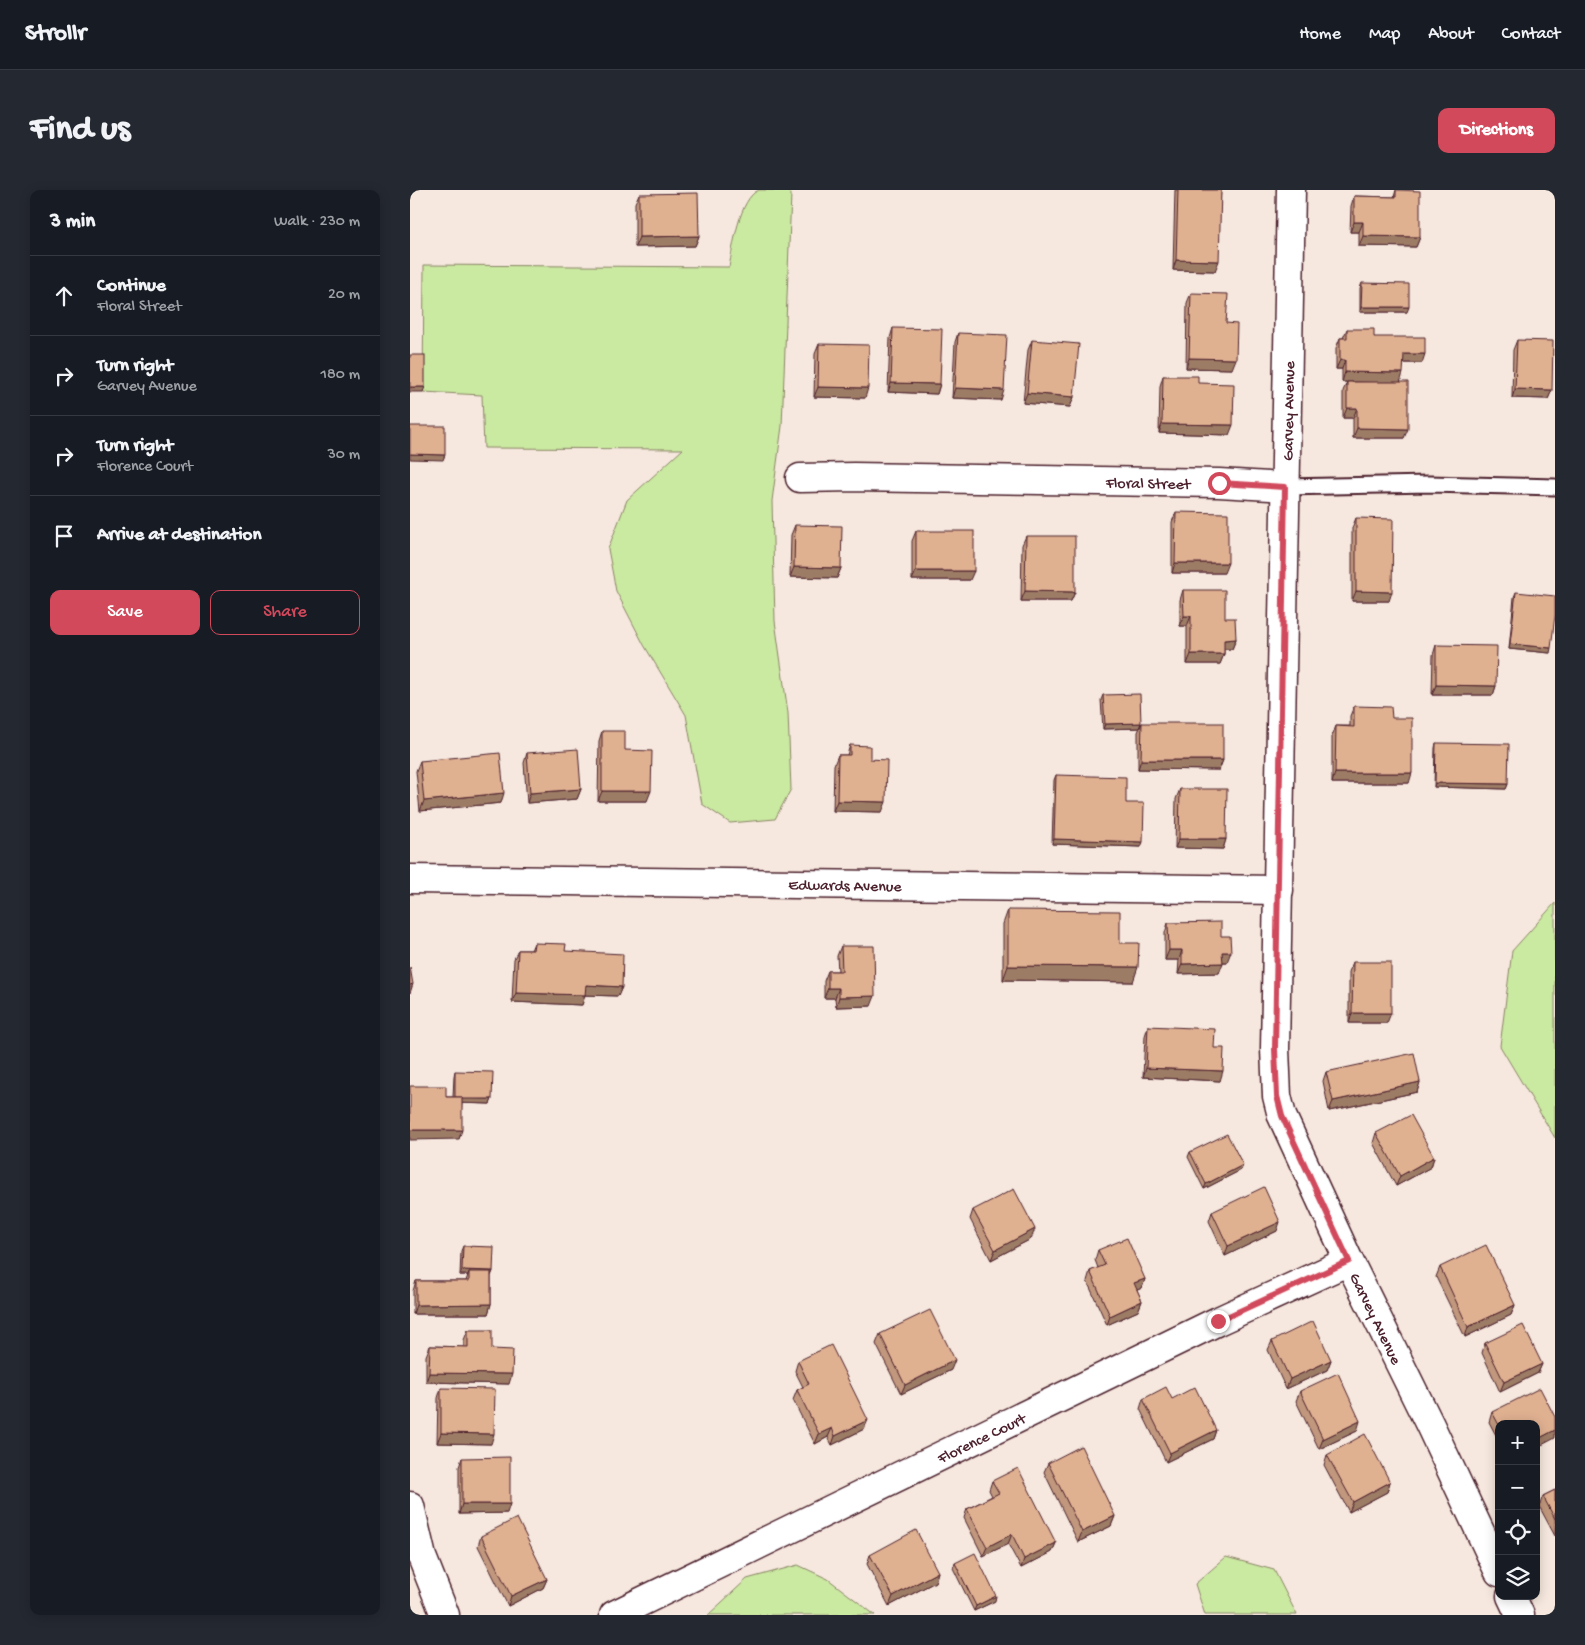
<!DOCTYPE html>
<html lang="en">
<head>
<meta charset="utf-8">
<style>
  :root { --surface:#171b24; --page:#242831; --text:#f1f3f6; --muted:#9ea1a6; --line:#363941; --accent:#d1495b }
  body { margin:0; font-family:"Gochi Hand",sans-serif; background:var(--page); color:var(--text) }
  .controls { position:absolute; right:15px; bottom:15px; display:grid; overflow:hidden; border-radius:10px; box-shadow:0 2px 12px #0003 }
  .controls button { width:45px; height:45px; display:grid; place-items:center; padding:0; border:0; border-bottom:1px solid var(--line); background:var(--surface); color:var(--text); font:25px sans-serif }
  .stop { position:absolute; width:15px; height:15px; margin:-11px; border:4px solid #d1495b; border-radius:50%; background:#fff }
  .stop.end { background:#d1495b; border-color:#fff; box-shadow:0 1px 5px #0008 }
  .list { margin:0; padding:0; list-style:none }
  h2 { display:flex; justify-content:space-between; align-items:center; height:65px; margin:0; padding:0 20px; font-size:21px }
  h2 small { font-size:16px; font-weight:400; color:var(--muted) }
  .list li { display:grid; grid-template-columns:32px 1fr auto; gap:15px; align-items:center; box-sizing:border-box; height:80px; padding:0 20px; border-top:1px solid var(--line) }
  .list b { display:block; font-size:19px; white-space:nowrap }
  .list p { margin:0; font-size:16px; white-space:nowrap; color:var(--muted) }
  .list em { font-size:16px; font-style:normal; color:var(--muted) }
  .actions { display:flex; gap:10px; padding:15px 20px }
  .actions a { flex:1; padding:11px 0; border:1px solid var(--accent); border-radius:10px; text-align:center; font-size:18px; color:var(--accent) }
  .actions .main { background:var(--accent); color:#fff }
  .icon { flex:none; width:28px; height:28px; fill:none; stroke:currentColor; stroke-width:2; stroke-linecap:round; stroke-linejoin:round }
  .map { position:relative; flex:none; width:1145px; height:1425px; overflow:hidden; border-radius:10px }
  header { display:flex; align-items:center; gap:30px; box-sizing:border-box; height:70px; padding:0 25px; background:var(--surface); border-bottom:1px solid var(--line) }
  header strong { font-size:24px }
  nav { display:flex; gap:28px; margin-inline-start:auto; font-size:18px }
  .intro { display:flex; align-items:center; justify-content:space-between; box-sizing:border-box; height:120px; padding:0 30px }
  h1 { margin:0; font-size:35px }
  .button { padding:12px 22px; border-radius:10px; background:var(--accent); color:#fff; font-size:18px; font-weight:700 }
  main { display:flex; gap:30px; padding:0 30px }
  aside { flex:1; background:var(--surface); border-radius:10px; box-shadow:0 2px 12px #0003 }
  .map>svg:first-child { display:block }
</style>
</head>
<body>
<header>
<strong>Strollr</strong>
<nav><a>Home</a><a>Map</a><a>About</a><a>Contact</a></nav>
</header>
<div class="intro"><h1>Find us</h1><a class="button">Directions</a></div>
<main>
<aside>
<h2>3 min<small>Walk · 230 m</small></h2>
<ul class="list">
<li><svg class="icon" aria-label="ahead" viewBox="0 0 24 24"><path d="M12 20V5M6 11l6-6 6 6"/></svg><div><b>Continue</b><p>Floral Street</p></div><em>20 m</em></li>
<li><svg class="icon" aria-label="right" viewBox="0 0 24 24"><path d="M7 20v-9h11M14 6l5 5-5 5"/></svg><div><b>Turn right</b><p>Garvey Avenue</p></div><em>180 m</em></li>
<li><svg class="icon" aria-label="right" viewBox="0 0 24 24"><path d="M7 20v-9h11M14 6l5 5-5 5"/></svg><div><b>Turn right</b><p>Florence Court</p></div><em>30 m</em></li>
<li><svg class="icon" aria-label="arrive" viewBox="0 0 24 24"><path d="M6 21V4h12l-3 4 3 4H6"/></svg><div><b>Arrive at destination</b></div></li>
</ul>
<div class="actions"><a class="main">Save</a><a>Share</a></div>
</aside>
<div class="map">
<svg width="1145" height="1425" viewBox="0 0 1145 1425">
  <rect width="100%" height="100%" fill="#f6e8de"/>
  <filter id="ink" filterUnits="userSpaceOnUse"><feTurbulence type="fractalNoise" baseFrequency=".02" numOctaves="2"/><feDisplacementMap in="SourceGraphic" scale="10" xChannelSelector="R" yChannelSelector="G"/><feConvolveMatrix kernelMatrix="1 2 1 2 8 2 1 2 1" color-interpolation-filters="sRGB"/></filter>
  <g filter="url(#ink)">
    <!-- green -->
    <g fill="#cae9a1" stroke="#8a8466">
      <path d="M349 0H377L381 4 372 236 362 311 365 431 378 523 381 599 365 629 320 633 292 614 276 525 234 455 206 401 198 359 217 310 273 259 74 258 72 205 13 202 14 75 319 77C323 58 329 8 349 0Z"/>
      <path d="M1145 713V948L1090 856 1102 761Z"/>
      <path d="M816 1367 864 1380 887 1425H795L785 1394Z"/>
      <path d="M388 1375 418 1389 465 1425H298L337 1389Z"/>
    </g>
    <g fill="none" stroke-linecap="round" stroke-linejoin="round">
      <!-- service casing -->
      <g stroke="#4a1f2b" stroke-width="19">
        <path id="service" d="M875 297 1019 294 1145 297"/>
      </g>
      <!-- minor casing -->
      <g stroke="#4a1f2b" stroke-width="31">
        <g id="minor">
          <path d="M881 0 865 859 867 906 872 926 939 1071 1020 1235 1089 1382"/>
          <path d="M390 288 444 287 809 293 875 297"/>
          <path d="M0 689 869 700"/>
          <path d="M0 1316 12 1367 35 1425"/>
          <path d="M1101 1406 1110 1425"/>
          <path d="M204 1425 808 1131 939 1071"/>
        </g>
      </g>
      <!-- service -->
      <use href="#service" stroke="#fff" stroke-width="15"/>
      <!-- minor -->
      <use href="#minor" stroke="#fff" stroke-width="28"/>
    </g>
    <!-- wall -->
    <g fill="#c1987d" stroke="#4a1f2b">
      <path d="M765 0H811L805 81 763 80Z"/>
      <path d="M986 0 1010 47 1006 57 949 56V42H940L941 16 944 6 984 7Z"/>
      <path d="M229 4 289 46 285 56 225 57V13Z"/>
      <path d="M952 93 997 122H950V98Z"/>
      <path d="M781 103 822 179 776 178 777 113Z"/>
      <path d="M483 138 530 194 527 204 478 202 480 148Z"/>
      <path d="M937 139 964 147 1012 173H994L990 192 994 248H943V228H933V201L937 192H932V179H926V158L930 148H933Z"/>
      <path d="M548 143 591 210 542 208 545 152Z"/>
      <path d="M622 150 664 207 660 217 613 213 618 160Z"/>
      <path d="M1107 150 1142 200 1138 209 1102 208 1103 160Z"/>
      <path d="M409 154 455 208 404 207 405 164Z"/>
      <path d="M753 186 788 193 819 245 749 243 750 196Z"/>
      <path d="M766 322 814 383H762V332Z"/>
      <path d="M946 328 979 411H942V338Z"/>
      <path d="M385 335 431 378 427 388 380 387 381 345Z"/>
      <path d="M506 341 560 390H502V351Z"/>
      <path d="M616 346 665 402 661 411H611L612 355Z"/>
      <path d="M773 400 815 428 826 449 822 459H814V464L810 474H777V436H770V410Z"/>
      <path d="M1106 402 1140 463 1099 459 1104 407Z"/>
      <path d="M1026 455 1086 496 1083 505H1022L1023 465Z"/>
      <path d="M693 505 731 533 729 538 693 539 691 510Z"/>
      <path d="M944 516 982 528 999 593H922V546L926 536H940V526Z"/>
      <path d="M732 533 813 570 809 580 728 579V542Z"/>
      <path d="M192 541 215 560 237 611H188L189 551Z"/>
      <path d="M1026 553 1098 594 1096 599 1024 597 1025 558Z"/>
      <path d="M440 555 460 569 472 622 423 621 424 575 428 565H437Z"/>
      <path d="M117 563 171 599 167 609 117 613 114 573Z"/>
      <path d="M10 571 91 613 10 621 6 581Z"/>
      <path d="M646 585 716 613 731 657 642 654 644 590Z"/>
      <path d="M770 599 816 649 813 659 765 658 766 609Z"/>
      <path d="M598 720 710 753 723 792 593 790V734Z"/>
      <path d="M758 733 811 746 817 772H812L809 783 768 784 769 770H755V743Z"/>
      <path d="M124 753 155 761 212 797 208 806 175 805 172 815 102 812 104 769 108 760H121Z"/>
      <path d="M431 756 461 816 426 817 425 808H414V791L418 781H428L427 766Z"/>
      <path d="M943 772 977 833H939V782Z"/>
      <path d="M738 836 804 858 810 891 733 887 735 846Z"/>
      <path d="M45 881 82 909 80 914 52 913 49 949 36 907H43L44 886Z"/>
      <path d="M916 882 1010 892 1007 902 919 921 913 891Z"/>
      <path d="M966 943 1024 967 1021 977 986 996 963 953Z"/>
      <path d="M780 962 833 975 831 980 794 999 778 967Z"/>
      <path d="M563 1020 621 1049 581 1070 560 1029Z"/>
      <path d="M802 1022 867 1041 815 1066 799 1031Z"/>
      <path d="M53 1056 83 1081 81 1086V1114L78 1124H3V1101L6 1091H56L58 1085H50L51 1061Z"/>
      <path d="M688 1060 735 1089 732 1098 727 1100 732 1111 728 1121 697 1135 677 1091 680 1081 688 1078 685 1070Z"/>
      <path d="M1030 1077 1105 1115 1101 1125 1055 1147 1026 1087Z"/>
      <path d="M58 1140 99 1194 16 1192V1166L20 1156 54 1157V1150Z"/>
      <path d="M470 1144 541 1180 491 1204 466 1154Z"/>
      <path d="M862 1151 921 1170 917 1180 876 1199 858 1160Z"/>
      <path d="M1075 1153 1132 1174 1128 1183 1090 1202 1072 1163Z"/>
      <path d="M388 1171 454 1239 422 1255 418 1247 405 1254 383 1210 387 1200 393 1197 385 1181Z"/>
      <path d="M31 1198 81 1254 27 1253 28 1208Z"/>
      <path d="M890 1201 947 1241 909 1259 886 1211Z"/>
      <path d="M733 1209 806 1240 803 1249 756 1272 730 1219Z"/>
      <path d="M1082 1222 1126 1234H1089V1251L1079 1232Z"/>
      <path d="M917 1265 980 1292 977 1302 939 1322 914 1275Z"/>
      <path d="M52 1268 97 1323 49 1324V1277Z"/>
      <path d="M638 1273 705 1326 701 1336 668 1352 634 1282Z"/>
      <path d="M582 1291 646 1353 642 1362 611 1378 598 1354 573 1366 554 1328 557 1319 582 1306 579 1300Z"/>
      <path d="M1145 1300V1346L1129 1316 1133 1306Z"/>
      <path d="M71 1346 137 1389 133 1398 98 1416 68 1356Z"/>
      <path d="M460 1365 528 1382 525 1392 479 1416 457 1374Z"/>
      <path d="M545 1373 585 1411 564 1421 543 1378Z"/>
    </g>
    <!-- shaded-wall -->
    <g fill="#9d7c66" stroke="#4a1f2b">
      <path d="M944 32H953L949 42H940Z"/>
      <path d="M289 46 285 56 225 57 229 47Z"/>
      <path d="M953 46 1010 47 1006 57 949 56Z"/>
      <path d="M766 70 809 71 805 81 763 80Z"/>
      <path d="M951 117H999L997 122H950Z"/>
      <path d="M994 164H1015L1012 173H990Z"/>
      <path d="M779 168 826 169 822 179 776 178Z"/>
      <path d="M930 170H935L932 179H926Z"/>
      <path d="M935 182 993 183 990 193 932 192Z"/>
      <path d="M481 193 530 194 527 204 478 202Z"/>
      <path d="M0 197H15L13 202H0Z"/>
      <path d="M408 197 458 198 455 208 404 207Z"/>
      <path d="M545 198 594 200 591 210 542 208Z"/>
      <path d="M1105 199 1142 200 1138 209 1102 208Z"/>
      <path d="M617 203 664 207 660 217 613 213Z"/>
      <path d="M937 218H947L943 228H933Z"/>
      <path d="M752 234 823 235 819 245 749 243Z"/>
      <path d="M947 238 998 239 994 248H943Z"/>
      <path d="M0 264 35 265 33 270 0 269Z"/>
      <path d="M765 373H818L814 383H762Z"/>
      <path d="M384 377 431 378 427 388 380 387Z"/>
      <path d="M506 381H564L560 390H502Z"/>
      <path d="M615 401 665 402 661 411H611Z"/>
      <path d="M946 401 982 402 979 411H942Z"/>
      <path d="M774 426H781L777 436H770Z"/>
      <path d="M826 449 822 459H811L814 450Z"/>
      <path d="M1100 454 1141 458 1140 463 1099 459Z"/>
      <path d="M781 464H814L810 474H777Z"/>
      <path d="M1026 495 1086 496 1083 505H1022Z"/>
      <path d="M731 533 729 538 693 539 695 534Z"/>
      <path d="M731 570H813L809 580 728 579Z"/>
      <path d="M925 583H1002L999 593H922Z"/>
      <path d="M1025 593 1098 594 1096 599 1024 597Z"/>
      <path d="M171 599 167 609 117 613 120 603Z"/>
      <path d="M192 601H241L237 611H188Z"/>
      <path d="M94 603 91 613 10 621 14 611Z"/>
      <path d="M427 611 476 612 472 622 423 621Z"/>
      <path d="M644 649 733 652 731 657 642 654Z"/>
      <path d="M769 649H816L813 659 765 658Z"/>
      <path d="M759 760H772L769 770H755Z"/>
      <path d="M812 762H821L817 772H809Z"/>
      <path d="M813 773 809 783 768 784 772 774Z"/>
      <path d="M598 776 728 777 723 792 593 790Z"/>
      <path d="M3 794 0 803V795Z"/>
      <path d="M176 795 212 797 208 806 172 805Z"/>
      <path d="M418 798H429L425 808H414Z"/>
      <path d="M106 803 175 805 172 815 102 812Z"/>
      <path d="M465 806 461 816 426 817 429 807Z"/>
      <path d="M942 823H981L977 833H939Z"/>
      <path d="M736 878 813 881 810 891 733 887Z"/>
      <path d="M1010 892 1007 902 919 921 923 911Z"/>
      <path d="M45 908 82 909 80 914 43 913Z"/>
      <path d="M0 940H52L49 949 0 950Z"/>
      <path d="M1024 967 1021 977 986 996 990 986Z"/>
      <path d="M833 975 831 980 794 999 796 994Z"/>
      <path d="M870 1032 867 1041 815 1066 818 1056Z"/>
      <path d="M625 1039 621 1049 581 1070 585 1060Z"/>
      <path d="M52 1080 83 1081 81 1086 59 1082 58 1085H50Z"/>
      <path d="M735 1089 732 1098 720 1103 724 1093Z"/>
      <path d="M732 1111 728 1121 697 1135 700 1126Z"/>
      <path d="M81 1114 78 1124H3L6 1115Z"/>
      <path d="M1105 1115 1101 1125 1055 1147 1058 1137Z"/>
      <path d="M545 1170 541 1180 491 1204 495 1195Z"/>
      <path d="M921 1170 917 1180 876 1199 880 1189Z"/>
      <path d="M1132 1174 1128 1183 1090 1202 1094 1192Z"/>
      <path d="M19 1183 102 1184 99 1194 16 1192Z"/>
      <path d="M458 1230 454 1239 422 1255 425 1246Z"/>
      <path d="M950 1231 947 1241 909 1259 913 1249Z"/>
      <path d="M422 1238 418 1247 405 1254 409 1244Z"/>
      <path d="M806 1240 803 1249 756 1272 760 1263Z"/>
      <path d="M1145 1240V1248L1126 1258V1250Z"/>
      <path d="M31 1243 84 1244 81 1254 27 1253Z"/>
      <path d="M980 1292 977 1302 939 1322 943 1312Z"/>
      <path d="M52 1314H100L97 1323 49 1324Z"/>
      <path d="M705 1326 701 1336 668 1352 672 1342Z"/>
      <path d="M602 1344 598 1354 573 1366 577 1357Z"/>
      <path d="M646 1353 642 1362 611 1378 614 1369Z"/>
      <path d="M528 1382 525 1392 479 1416 483 1406Z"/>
      <path d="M137 1389 133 1398 98 1416 101 1406Z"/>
      <path d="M586 1406 585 1411 564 1421 566 1416Z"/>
    </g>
    <!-- building -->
    <g fill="#e0b191" stroke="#4a1f2b">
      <path d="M768 0H811L809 71 766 70Z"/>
      <path d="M986 0 1010 1V47L953 46V32H944V6L986 7Z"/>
      <path d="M288 3 289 46 229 47V4Z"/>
      <path d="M952 93 999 94V117H951Z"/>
      <path d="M781 103 818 104 816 133 827 134 826 169 779 168Z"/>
      <path d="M483 138 532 139 530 194 481 193Z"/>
      <path d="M937 139H964V147H1015V164H994L993 183 935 182V170H930V148H937Z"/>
      <path d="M548 143 597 145 594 200 545 198Z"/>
      <path d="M622 150 669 154 664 207 617 203Z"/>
      <path d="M1107 150 1143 151 1142 200 1105 199Z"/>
      <path d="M409 154 459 155 458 198 408 197Z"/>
      <rect x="0" y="165" width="15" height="32"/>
      <path d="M753 186H788V193L824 194 823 235 752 234Z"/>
      <path d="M937 192H998V239L947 238V218H937Z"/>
      <path d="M0 236H35V265L0 264Z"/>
      <path d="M766 322 818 323V373H765Z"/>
      <path d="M946 328 983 329 982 402 946 401Z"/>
      <path d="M385 335 432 336 431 378 384 377Z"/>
      <rect x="506" y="341" width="58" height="40"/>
      <path d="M616 346H665V402L615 401Z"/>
      <path d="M773 400H815V428H825L826 449 814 450V464H781V426H774Z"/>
      <path d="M1106 402 1145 406V425L1141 458 1100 454Z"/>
      <path d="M1026 455 1087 456 1086 496 1026 495Z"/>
      <path d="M730 504 731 533 695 534 693 505Z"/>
      <path d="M944 516 981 517 982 528H1002V583H925L926 536 944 537Z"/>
      <path d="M732 533H813V570H731Z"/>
      <path d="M192 541H215V560L242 561 241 601H192Z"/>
      <path d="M1026 553 1099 554 1098 594 1025 593Z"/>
      <path d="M440 555 460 556V569L477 570 476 612 427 611 428 565H440Z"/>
      <path d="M168 559 171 599 120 603 117 563Z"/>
      <path d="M90 563 94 603 14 611 10 571Z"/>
      <path d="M646 585 716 587V613H734L733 652 644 649Z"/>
      <path d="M770 599H817L816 649H769Z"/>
      <path d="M598 720 710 721V753H729L728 777 598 776Z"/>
      <path d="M811 732V746H820L821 762H812L813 773 772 774V760H759L758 733Z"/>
      <path d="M124 753 156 754 155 761 213 764 212 797 176 795 175 805 106 803 108 760H123Z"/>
      <path d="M431 756H464L465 806 429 807V798H418V781H432Z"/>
      <path d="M943 772H981V823H942Z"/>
      <path d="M0 777 3 794 0 795Z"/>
      <path d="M738 836 805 839 804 858H814L813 881 736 878Z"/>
      <path d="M1004 863 1010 892 923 911 916 882Z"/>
      <path d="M45 881 83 882 82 909H52V907H45Z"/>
      <path d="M0 896H36V907H52V940H0Z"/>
      <path d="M1001 925 1024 967 990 986 966 943Z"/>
      <path d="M817 944 833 975 796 994 780 962Z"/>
      <path d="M854 997 870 1032 818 1056 802 1022Z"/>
      <path d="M604 999 625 1039 585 1060 563 1020Z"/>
      <path d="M717 1048 735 1089 724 1093 732 1111 700 1126 680 1081 695 1075 688 1060Z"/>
      <path d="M1076 1055 1105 1115 1058 1137 1030 1077Z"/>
      <path d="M53 1056 84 1057 83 1081 52 1080Z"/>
      <path d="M59 1082H81V1114L6 1115V1091H59Z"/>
      <path d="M520 1120 545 1170 495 1195 470 1144Z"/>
      <path d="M903 1131 921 1170 880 1189 862 1151Z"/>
      <path d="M1113 1135 1132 1174 1094 1192 1075 1153Z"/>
      <path d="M58 1140H82V1159L103 1160 102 1184 19 1183 20 1156 58 1157Z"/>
      <path d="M421 1155 458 1230 425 1246 422 1238 409 1244 387 1200 399 1194 388 1171Z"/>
      <path d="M928 1183 950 1231 913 1249 890 1201Z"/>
      <path d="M756 1197 762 1209 785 1197 806 1240 760 1263 733 1209Z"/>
      <path d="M31 1198 85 1199 84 1244 31 1243Z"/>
      <path d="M1130 1198 1145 1227V1240L1126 1250V1234H1089V1235L1082 1222Z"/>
      <path d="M955 1244 980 1292 943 1312 917 1265Z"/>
      <path d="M671 1256 705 1326 672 1342 638 1273Z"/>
      <path d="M100 1267V1314H52V1268Z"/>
      <path d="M608 1278 646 1353 614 1369 602 1344 577 1357 557 1319 589 1303 582 1291Z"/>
      <path d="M1145 1300V1329L1133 1306Z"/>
      <path d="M107 1328 137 1389 101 1406 71 1346Z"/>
      <path d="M506 1340 528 1382 483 1406 460 1365Z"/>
      <path d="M565 1363 586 1406 566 1416 545 1373Z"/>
    </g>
  </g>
  <g fill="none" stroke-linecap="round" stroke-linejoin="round" filter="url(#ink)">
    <!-- route -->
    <path stroke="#d1495b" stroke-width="6" d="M808 1131 939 1071 872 926 867 906 865 859 875 297 809 293"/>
  </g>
  <g text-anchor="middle" stroke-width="4.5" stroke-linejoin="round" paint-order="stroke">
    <!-- street labels -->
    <g font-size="16" fill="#4a1f2b" stroke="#fff">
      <text transform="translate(877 221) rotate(-89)" y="6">Garvey Avenue</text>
      <text transform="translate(738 292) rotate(1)" y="6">Floral Street</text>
      <text transform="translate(435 694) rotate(1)" y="6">Edwards Avenue</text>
      <text transform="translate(967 1128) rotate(64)" y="6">Garvey Avenue</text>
      <text transform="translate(571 1247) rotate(-26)" y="6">Florence Court</text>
    </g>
  </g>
</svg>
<div class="controls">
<button>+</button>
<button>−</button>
<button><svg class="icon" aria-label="locate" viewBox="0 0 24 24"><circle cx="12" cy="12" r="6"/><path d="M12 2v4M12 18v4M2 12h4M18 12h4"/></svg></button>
<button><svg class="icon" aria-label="layers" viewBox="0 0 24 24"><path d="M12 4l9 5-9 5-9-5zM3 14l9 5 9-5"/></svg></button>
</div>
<div class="stop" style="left:809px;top:293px"></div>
<div class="stop end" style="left:808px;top:1131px"></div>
</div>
</main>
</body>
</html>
